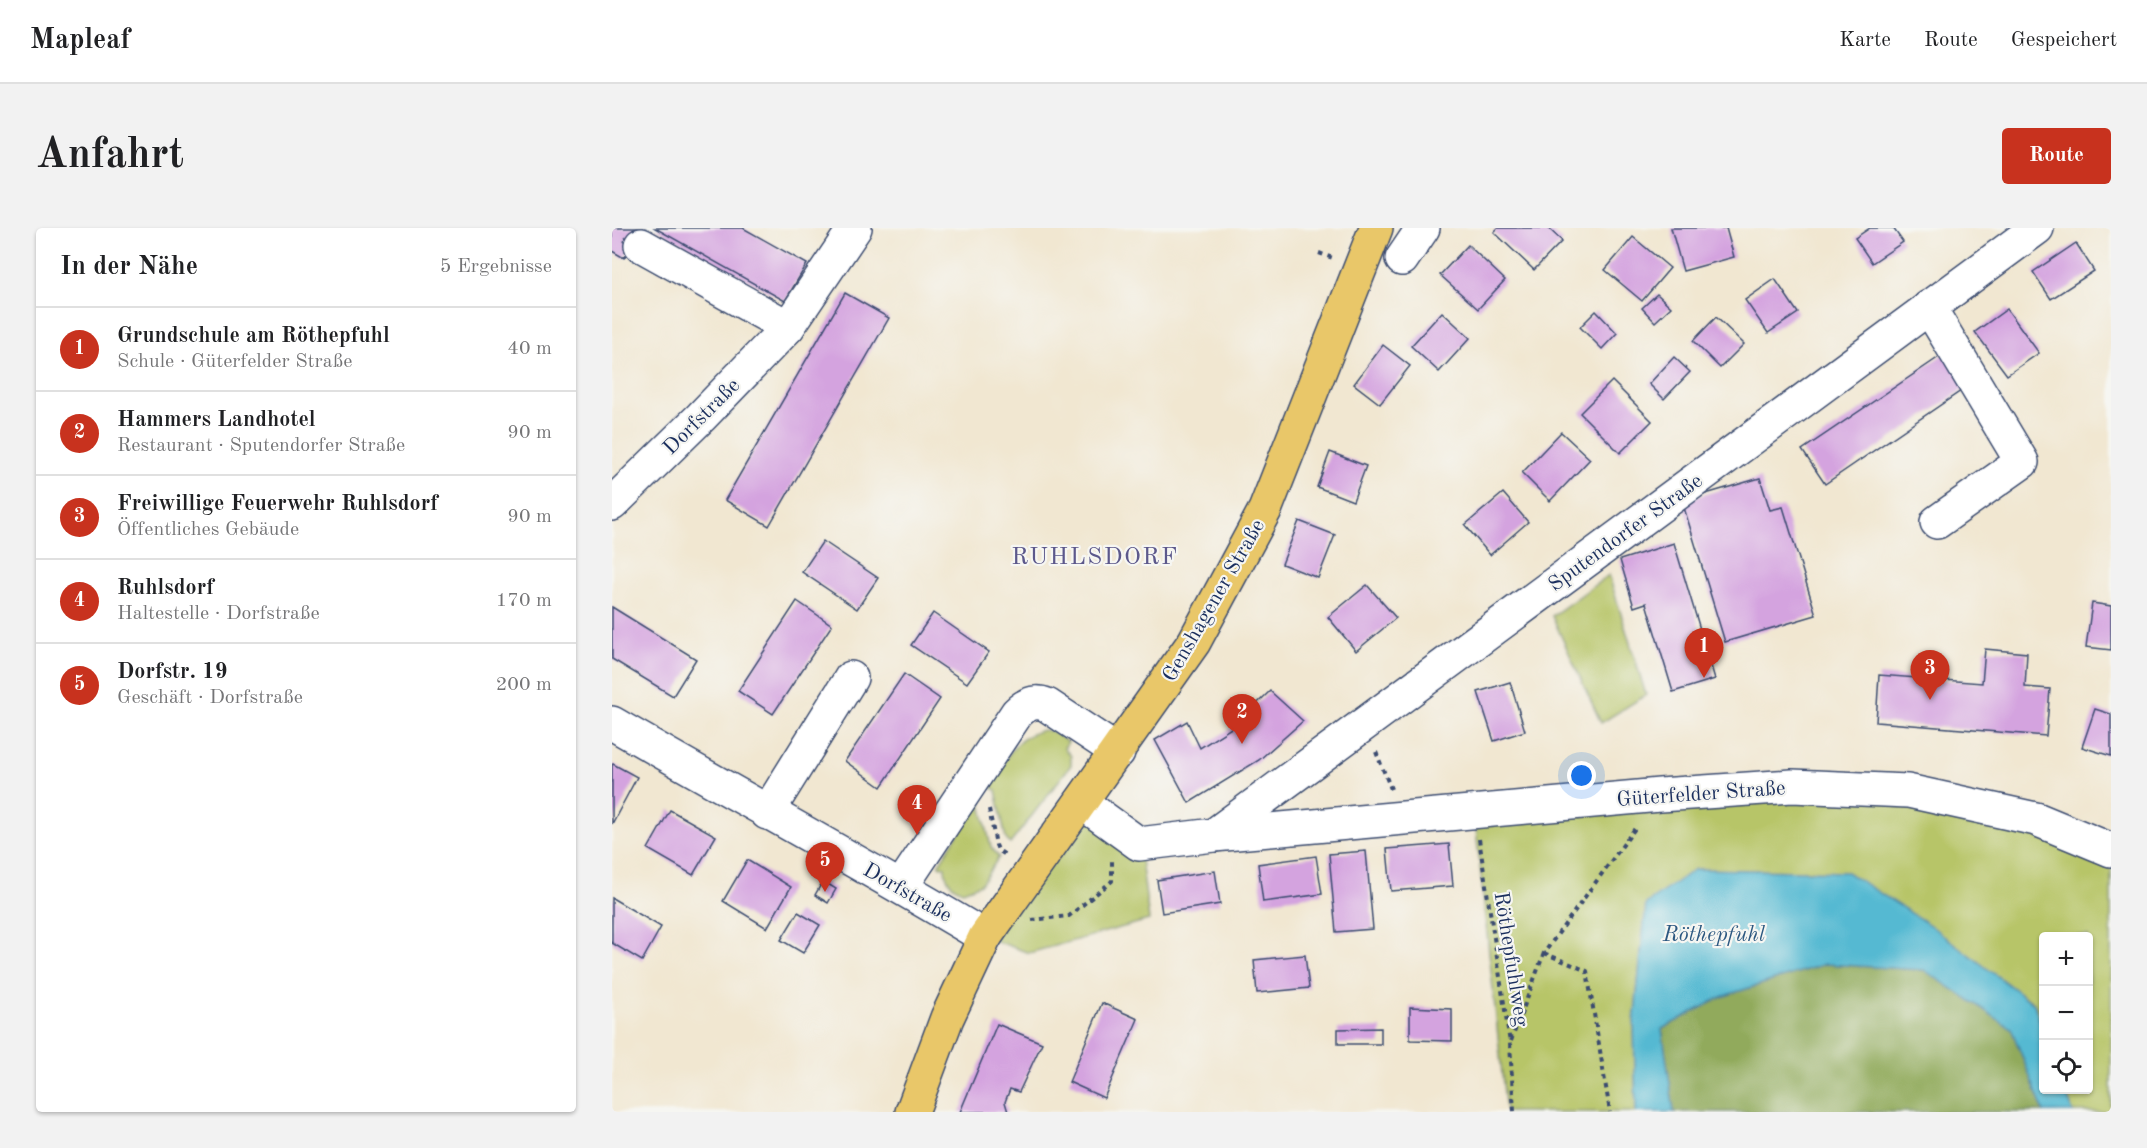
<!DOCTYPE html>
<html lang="de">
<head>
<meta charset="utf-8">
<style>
  :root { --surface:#fff; --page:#f2f2f2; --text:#202124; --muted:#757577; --line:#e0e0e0; --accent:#c8321e }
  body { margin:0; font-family:"Old Standard TT",serif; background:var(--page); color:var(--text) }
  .controls { position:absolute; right:18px; bottom:18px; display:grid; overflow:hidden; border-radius:6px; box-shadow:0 2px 4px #0004 }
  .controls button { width:54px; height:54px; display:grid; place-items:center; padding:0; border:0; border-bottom:2px solid var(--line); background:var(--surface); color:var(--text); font:30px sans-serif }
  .you { position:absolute; left:970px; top:548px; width:21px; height:21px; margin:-15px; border:4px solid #fff; border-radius:50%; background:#1a73e8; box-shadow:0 0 0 9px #1a73e833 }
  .badge { display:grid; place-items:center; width:39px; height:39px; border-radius:50%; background:var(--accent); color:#fff; font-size:20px; font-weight:700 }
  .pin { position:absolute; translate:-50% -50px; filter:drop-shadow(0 2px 3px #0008) }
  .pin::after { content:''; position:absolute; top:32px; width:21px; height:18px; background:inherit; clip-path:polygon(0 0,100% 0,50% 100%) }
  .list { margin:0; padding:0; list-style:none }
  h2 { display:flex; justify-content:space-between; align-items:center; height:78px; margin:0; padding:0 24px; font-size:26px }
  h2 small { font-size:20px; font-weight:400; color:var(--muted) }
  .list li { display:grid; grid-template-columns:39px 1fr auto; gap:18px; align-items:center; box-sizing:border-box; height:84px; padding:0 24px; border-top:2px solid var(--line) }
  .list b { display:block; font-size:22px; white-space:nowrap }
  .list p { margin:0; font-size:20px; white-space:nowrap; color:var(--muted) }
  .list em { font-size:20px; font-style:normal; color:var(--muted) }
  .icon { flex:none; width:33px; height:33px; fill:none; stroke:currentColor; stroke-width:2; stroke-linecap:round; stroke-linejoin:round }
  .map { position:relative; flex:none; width:1499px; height:884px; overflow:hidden; border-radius:6px }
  header { display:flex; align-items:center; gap:36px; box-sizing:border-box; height:84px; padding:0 30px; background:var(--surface); border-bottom:2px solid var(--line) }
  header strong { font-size:28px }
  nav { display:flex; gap:33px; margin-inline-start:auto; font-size:21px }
  .intro { display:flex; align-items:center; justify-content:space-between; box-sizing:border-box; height:144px; padding:0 36px }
  h1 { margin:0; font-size:42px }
  .button { padding:15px 27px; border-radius:6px; background:var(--accent); color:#fff; font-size:21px; font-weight:700 }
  main { display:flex; gap:36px; padding:0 36px }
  aside { flex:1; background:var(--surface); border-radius:6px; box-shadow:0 2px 4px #0004 }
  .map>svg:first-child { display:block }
</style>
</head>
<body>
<header>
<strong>Mapleaf</strong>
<nav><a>Karte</a><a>Route</a><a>Gespeichert</a></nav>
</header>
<div class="intro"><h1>Anfahrt</h1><a class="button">Route</a></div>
<main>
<aside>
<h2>In der Nähe<small>5 Ergebnisse</small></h2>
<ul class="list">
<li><span class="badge">1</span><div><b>Grundschule am Röthepfuhl</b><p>Schule · Güterfelder Straße</p></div><em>40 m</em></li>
<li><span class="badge">2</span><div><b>Hammers Landhotel</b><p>Restaurant · Sputendorfer Straße</p></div><em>90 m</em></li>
<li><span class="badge">3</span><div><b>Freiwillige Feuerwehr Ruhlsdorf</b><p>Öffentliches Gebäude</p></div><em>90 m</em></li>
<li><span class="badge">4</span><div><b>Ruhlsdorf</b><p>Haltestelle · Dorfstraße</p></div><em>170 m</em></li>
<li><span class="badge">5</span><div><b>Dorfstr. 19</b><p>Geschäft · Dorfstraße</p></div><em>200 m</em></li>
</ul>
</aside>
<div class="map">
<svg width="1499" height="884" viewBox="0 0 1499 884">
  <rect width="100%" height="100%" fill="#f6f6f2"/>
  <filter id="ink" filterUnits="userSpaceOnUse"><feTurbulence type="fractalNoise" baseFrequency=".0167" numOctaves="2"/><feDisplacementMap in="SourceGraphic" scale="12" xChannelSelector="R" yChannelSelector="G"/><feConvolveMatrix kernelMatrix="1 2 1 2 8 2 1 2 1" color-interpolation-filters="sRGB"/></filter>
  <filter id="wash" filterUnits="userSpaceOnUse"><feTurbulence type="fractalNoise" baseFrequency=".008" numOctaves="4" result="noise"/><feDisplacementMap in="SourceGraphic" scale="24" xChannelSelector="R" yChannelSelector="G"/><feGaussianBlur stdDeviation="1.35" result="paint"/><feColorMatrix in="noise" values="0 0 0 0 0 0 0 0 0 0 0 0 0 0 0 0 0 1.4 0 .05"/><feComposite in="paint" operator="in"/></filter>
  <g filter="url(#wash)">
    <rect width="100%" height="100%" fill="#f1e7d1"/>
    <!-- green -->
    <g fill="#b7c567" stroke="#697a62" stroke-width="1.5">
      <path d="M997 347 1034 467 989 495 940 388Z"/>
      <path d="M431 502 440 503 456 514 452 520 459 528V537L398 616 394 611 384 562 377 558C392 535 402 508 431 502Z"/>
      <path d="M1296 563 1499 622V884H1461L1453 862H1476V708H1432L1431 801 1422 775 1235 644 1083 641 1034 677 1022 795 1024 884H894L862 583Z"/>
      <path d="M368 572 379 619 387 629 369 656 351 663C339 659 333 652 333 639L326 637Z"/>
      <path d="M469 574 527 616 537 692 417 725 373 709Z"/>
    </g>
    <!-- forest -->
    <path fill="#91aa5c" stroke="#566c5d" stroke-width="1.5" d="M1213 736 1312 742 1399 800 1432 884H1062L1050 801 1109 769Z"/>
    <!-- water -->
    <path fill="#54b9d2" stroke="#387498" stroke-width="1.5" d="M1083 641 1235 644 1318 697 1422 776 1431 801 1432 862H1453L1461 884H1432L1399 800 1312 742 1213 736 1109 769 1050 801 1062 884H1024L1022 795 1034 676Z"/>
    <g id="blocks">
      <!-- building -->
      <g fill="#d4a3df">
        <path d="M0 0H30L12 30 0 23Z"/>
        <path d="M43 0H131L195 36 173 73Z"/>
        <path d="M886 0H936L950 13 922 42 882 4Z"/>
        <path d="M1059 0H1114L1122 29 1071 43Z"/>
        <path d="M1258 0H1281L1291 14 1260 35 1243 10Z"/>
        <path d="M1021 9 1058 40 1030 73 993 42Z"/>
        <path d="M1464 15 1482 43 1439 71 1421 44Z"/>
        <path d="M856 17 893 52 866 81 828 47Z"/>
        <path d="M1163 51 1186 85 1156 105 1133 72Z"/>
        <path d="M233 65 277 90 157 298 113 272Z"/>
        <path d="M1045 66 1059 79 1043 94 1030 80Z"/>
        <path d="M1395 81 1427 125 1395 147 1363 104Z"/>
        <path d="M984 83 1005 105 990 121 968 99Z"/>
        <path d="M830 84 858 110 827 144 799 118Z"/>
        <path d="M1104 89 1132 116 1108 140 1081 113Z"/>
        <path d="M771 117 798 138 768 176 742 156Z"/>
        <path d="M1336 123 1359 156 1213 256 1190 222Z"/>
        <path d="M1062 129 1078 144 1052 171 1037 156Z"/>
        <path d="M1000 153 1040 193 1008 225 968 185Z"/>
        <path d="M949 204 978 231 938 273 910 245Z"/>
        <path d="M718 224 754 238 741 273 705 259Z"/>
        <path d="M1148 250 1158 282 1171 279 1204 387 1113 414 1070 273Z"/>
        <path d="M891 265 916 294 878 327 853 297Z"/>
        <path d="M687 293 723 307 706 350 670 336Z"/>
        <path d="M211 313 266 350 245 381 190 344Z"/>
        <path d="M1062 315 1103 451 1061 464 1034 375 1022 379 1008 332Z"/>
        <path d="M755 357 784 390 744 423 716 389Z"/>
        <path d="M185 373 220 397 161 486 126 463Z"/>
        <path d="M1480 375 1499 378V422L1474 419Z"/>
        <path d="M0 379 84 431 61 468 0 431Z"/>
        <path d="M321 385 377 424 355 455 299 417Z"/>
        <path d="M1373 421 1415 425 1413 459 1438 461 1434 508 1264 494 1267 447 1370 455Z"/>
        <path d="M292 446 328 471 269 559 233 533Z"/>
        <path d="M898 454 913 503 882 513 866 464Z"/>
        <path d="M658 463 691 493 647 532 577 575 543 512 575 493 588 520 621 499Z"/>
        <path d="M1483 481 1499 486V528L1470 519Z"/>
        <path d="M1 536 25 549 0 596V537Z"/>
        <path d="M58 582 104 608 81 647 36 621Z"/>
        <path d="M837 616 841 658 779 663 775 621Z"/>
        <path d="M754 623 761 701 724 704 717 626Z"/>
        <path d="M704 628 710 666 651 674 646 636Z"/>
        <path d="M135 632 179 659 155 700 111 673Z"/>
        <path d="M603 643 608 676 550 685 545 652Z"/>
        <path d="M211 653 224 661 216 675 203 667Z"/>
        <path d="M0 670 49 699 30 733 0 715Z"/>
        <path d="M186 684 208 697 191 725 169 712Z"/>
        <path d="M693 727 697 760 645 765 642 732Z"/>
        <path d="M490 775 526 791 492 870 457 854Z"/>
        <path d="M798 779 840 781V813L798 812Z"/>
        <path d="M385 796 430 815 407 864 398 861 393 874 396 884H348Z"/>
        <path d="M769 800V816H726V801Z"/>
      </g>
    </g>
  </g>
  <g filter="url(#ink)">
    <use href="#blocks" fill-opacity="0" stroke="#3b4b6f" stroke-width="1.5"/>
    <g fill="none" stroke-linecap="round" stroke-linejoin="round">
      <!-- minor casing -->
      <g stroke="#3b4b6f" stroke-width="36">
        <g id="minor">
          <path d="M790 31 811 0"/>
          <path d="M1317 79 1410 234 1325 294"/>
          <path d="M176 99 243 0"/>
          <path d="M0 276 89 189 176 99 29 17"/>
          <path d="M0 495C124 567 250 635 373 709"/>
          <path d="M469 574 527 616 602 607 1048 567 1180 558 1296 563 1424 591 1499 622"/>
          <path d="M155 585 239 450"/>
          <path d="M602 607 1425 0"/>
          <path d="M289 659 405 485C414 476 423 472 435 477L506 524"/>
        </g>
      </g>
      <!-- major casing -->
      <g stroke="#3b4b6f" stroke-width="36">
        <path id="major" d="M300 884 335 790 373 709 582 414 653 282 764 0"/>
      </g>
      <!-- path -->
      <g stroke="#3b4b6f" stroke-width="4" stroke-dasharray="4.5 4.5" stroke-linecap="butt">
        <path d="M707 25 721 30"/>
        <path d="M764 524 779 561"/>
        <path d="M377 581 384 617 386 622 395 628"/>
        <path d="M867 611 898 815 902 884"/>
        <path d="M420 692 457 688 500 653V633"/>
        <path d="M932 725 975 743 998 884"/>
        <path d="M899 813 932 725 1024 599"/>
      </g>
      <!-- minor -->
      <use href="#minor" stroke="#fff" stroke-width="33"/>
      <!-- major -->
      <use href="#major" stroke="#e9c769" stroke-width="33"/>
    </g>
  </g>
  <g text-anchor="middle" stroke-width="4.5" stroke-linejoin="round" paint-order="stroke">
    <!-- street labels -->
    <g font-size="21" fill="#1b2f5e" stroke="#f6f6f2">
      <text transform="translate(89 188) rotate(-45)" y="7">Dorfstraße</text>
      <text transform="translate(1013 304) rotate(-36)" y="7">Sputendorfer Straße</text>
      <text transform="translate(601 372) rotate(-60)" y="7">Genshagener Straße</text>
      <text transform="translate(1089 565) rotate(-4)" y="7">Güterfelder Straße</text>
      <text transform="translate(296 664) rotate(30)" y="7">Dorfstraße</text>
      <text transform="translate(900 731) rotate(81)" y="7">Röthepfuhlweg</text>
    </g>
    <!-- water labels -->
    <g font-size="22" font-style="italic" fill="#2c5881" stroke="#f6f6f2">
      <text x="1102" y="713">Röthepfuhl</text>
    </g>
    <!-- quarter labels -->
    <g font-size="24" letter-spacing="1.5" fill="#5c588b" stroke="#f6f6f2">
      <text x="483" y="336">RUHLSDORF</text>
    </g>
  </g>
</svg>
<div class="controls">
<button>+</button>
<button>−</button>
<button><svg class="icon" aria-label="locate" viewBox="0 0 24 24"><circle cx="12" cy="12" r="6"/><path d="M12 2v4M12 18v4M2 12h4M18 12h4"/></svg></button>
</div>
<div class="you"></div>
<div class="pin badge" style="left:1092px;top:450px">1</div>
<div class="pin badge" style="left:630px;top:516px">2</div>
<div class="pin badge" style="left:1318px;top:472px">3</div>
<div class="pin badge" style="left:305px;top:607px">4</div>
<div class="pin badge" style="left:213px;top:664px">5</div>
</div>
</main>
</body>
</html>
